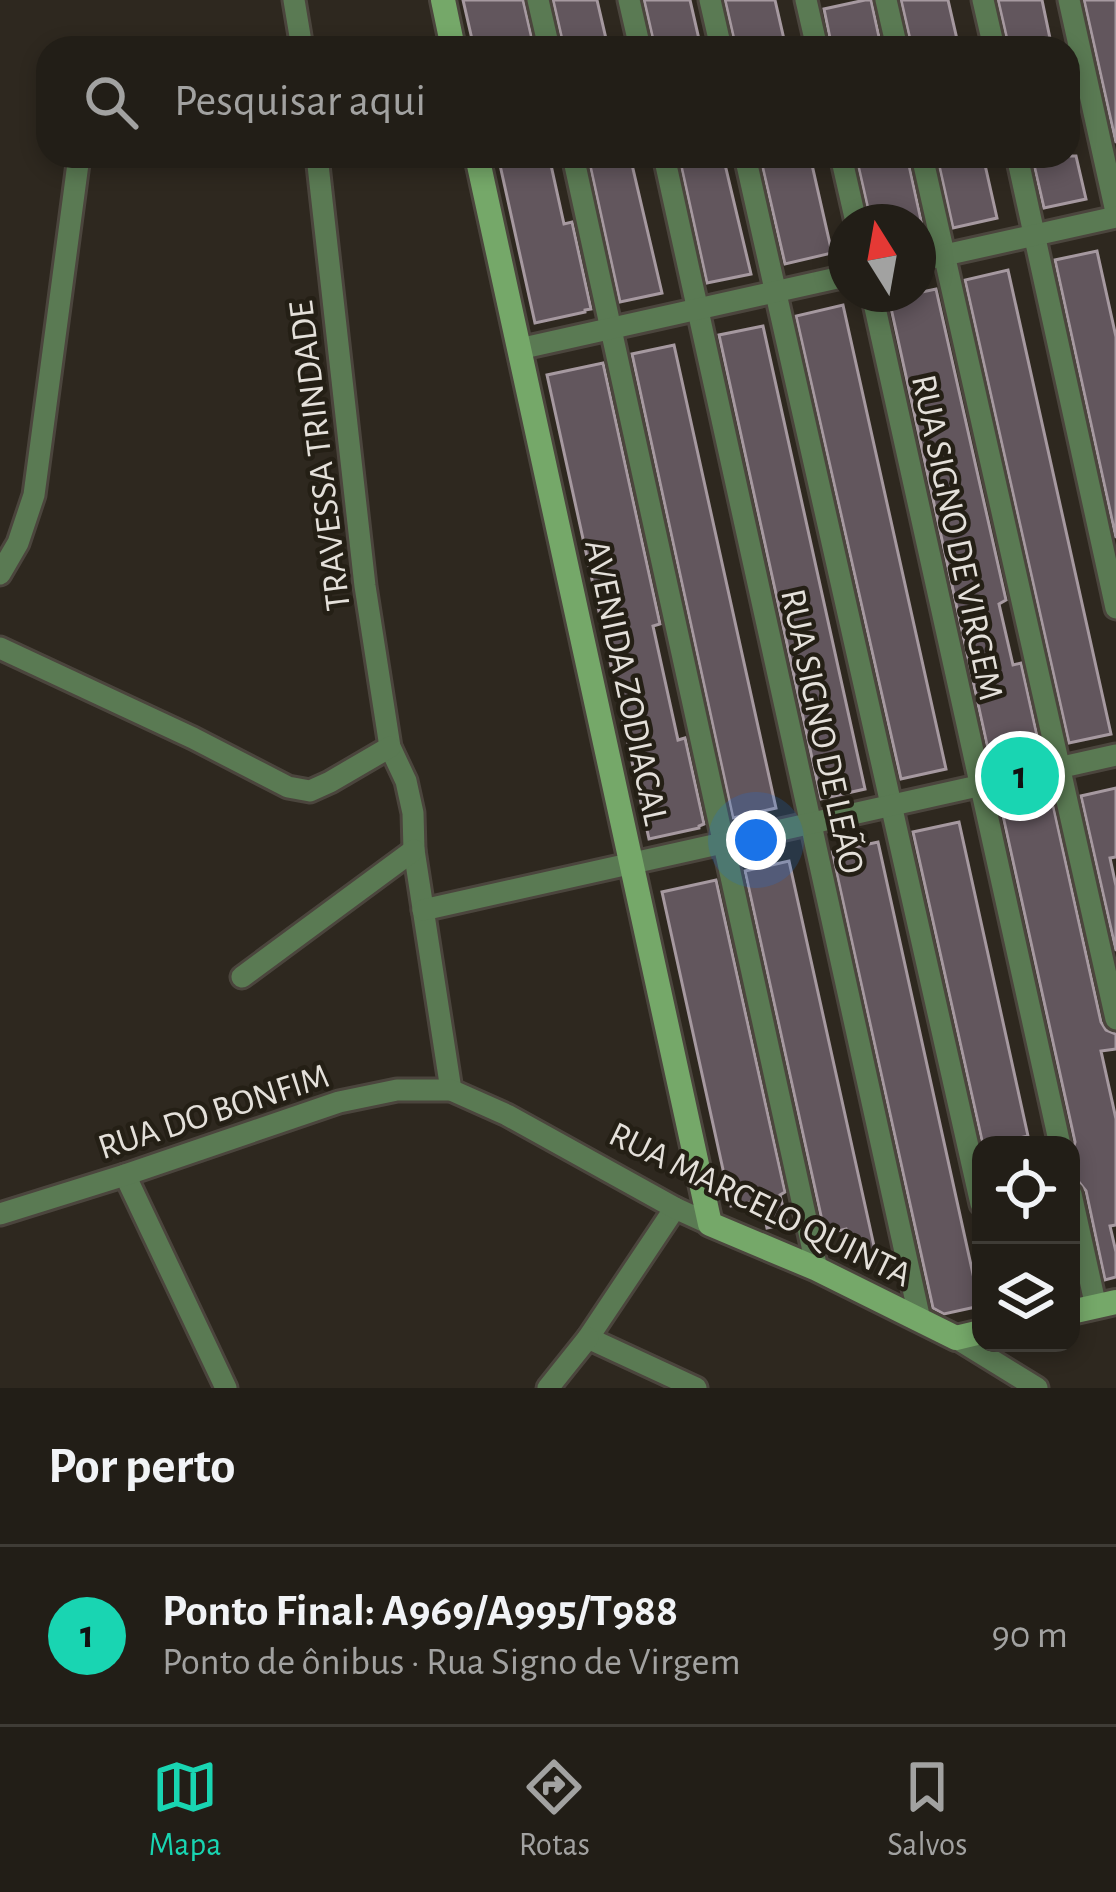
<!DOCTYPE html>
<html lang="pt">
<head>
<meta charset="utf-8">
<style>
  :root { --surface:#221e17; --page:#2a2720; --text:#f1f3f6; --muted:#a2a2a1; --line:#3f3c36; --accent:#19d5b2 }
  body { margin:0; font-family:"Alegreya Sans",sans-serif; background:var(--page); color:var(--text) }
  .controls { position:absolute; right:36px; bottom:36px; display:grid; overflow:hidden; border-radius:24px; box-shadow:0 6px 18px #0003 }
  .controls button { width:108px; height:108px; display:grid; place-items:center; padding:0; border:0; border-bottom:3px solid var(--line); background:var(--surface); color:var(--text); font:60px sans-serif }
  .compass { position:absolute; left:828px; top:204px; width:108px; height:108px; border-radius:50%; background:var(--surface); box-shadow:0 6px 18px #0003; rotate:349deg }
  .you { position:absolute; left:756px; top:840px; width:42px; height:42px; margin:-30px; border:9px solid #fff; border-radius:50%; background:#1a73e8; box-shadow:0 0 0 18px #1a73e833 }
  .badge { display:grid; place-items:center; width:78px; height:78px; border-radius:50%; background:var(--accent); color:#111; font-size:39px; font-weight:700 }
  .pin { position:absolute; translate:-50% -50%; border:6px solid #fff; box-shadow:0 3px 12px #0006 }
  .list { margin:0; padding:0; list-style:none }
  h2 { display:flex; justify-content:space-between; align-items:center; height:156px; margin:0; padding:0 48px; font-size:51px }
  h2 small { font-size:39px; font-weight:400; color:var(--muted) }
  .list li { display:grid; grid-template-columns:78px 1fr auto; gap:36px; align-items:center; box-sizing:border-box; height:180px; padding:0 48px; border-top:3px solid var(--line) }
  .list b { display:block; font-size:45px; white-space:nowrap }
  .list p { margin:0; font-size:39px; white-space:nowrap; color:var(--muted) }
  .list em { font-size:39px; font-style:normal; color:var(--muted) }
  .icon { flex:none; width:66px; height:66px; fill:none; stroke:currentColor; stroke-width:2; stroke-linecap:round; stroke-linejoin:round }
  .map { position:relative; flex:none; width:1116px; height:1388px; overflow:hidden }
  .search { position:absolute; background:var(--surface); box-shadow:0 6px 18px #0003; left:36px; right:36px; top:36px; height:132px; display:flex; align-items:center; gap:30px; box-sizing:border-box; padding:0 42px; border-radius:36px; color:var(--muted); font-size:45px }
  .sheet { height:336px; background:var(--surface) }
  nav { display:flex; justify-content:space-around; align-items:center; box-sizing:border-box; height:168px; border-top:3px solid var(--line); background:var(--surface); font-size:33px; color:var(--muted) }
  nav a { display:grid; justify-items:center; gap:6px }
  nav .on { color:var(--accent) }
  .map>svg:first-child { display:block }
</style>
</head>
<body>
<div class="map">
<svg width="1116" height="1388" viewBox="0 0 1116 1388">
  <rect width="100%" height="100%" fill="#2e281f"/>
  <!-- building -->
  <g fill="#62565d" stroke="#a699a0" stroke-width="3">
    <path d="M463 0H523L534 48H474Z"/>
    <path d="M553 0H597L607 43 586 48H564Z"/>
    <path d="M644 0H690L701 48H655Z"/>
    <path d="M725 0H775L786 48H736Z"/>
    <path d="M865 0H871L879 37 832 48 824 9Z"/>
    <path d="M901 0H948L959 48H912Z"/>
    <path d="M998 0H1042L1052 48H1009Z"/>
    <path d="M1084 0H1116V143Z"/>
    <path d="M498 156H549L564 224 572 222 591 309 585 310V312L535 323Z"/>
    <path d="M630 156 662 293 620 302 590 165Z"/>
    <path d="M679 156H723L751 274 707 283Z"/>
    <path d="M760 156H810L832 253 785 264Z"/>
    <path d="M856 156H907L924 234 918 236V222H871Z"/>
    <path d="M937 156H983L997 218 953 228Z"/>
    <path d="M1032 156H1076L1086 199 1044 208Z"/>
    <path d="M1097 251 1116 337V538L1055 260Z"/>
    <path d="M1008 270 1111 734 1069 743 965 280Z"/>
    <path d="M936 289 1006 600 999 604 1013 665 1021 663 1040 749 991 763 889 299Z"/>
    <path d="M843 305 946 769 901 779 796 316Z"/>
    <path d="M763 326 865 789 821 799 719 335Z"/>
    <path d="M674 345 776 808 733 818 632 354Z"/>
    <path d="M603 363 660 624 653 626 678 740 685 738 704 824 699 826V828L649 839 547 375Z"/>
    <path d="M1116 788V857L1110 858 1116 886V951L1081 796Z"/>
    <path d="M1053 805 1101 1022 1106 1030 1116 1034V1049L1101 1051 1116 1119V1225L1110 1226 1116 1252V1277L1105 1280 1086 1191 1078 1181 1072 1153 1075 1142 1003 816Z"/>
    <path d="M959 822 1028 1136 988 1145H983L913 832Z"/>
    <path d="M878 842 980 1306 944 1314 933 1308 832 852Z"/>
    <path d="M789 861 876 1255 854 1260 846 1229 825 1234 745 871Z"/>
    <path d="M716 880 785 1192 780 1195 787 1224 767 1228 761 1200 731 1206 662 892Z"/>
  </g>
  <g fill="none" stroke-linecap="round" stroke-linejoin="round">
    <!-- street casing -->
    <g stroke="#4b453d" stroke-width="27">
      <g id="street">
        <path d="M294 0 302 48"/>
        <path d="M538 0 549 48"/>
        <path d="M629 0 640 48"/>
        <path d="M710 0 721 48"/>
        <path d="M806 0 817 48"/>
        <path d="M886 0 897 48"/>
        <path d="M983 0 994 48"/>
        <path d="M1069 0 1116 212"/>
        <path d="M317 156 365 586 390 747 406 781 413 813 414 850 451 1090"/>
        <path d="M573 156 817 1269"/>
        <path d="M664 156 920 1320"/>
        <path d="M745 156 981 1204"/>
        <path d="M841 156 856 222"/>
        <path d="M922 156 1116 1019"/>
        <path d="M1017 156 1116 608"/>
        <path d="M918 261 1116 217"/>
        <path d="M872 294 1060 1145"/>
        <path d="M519 349 846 276"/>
        <path d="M0 574 18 543 34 495 79 156"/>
        <path d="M0 648 193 738 288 787 310 791 330 782 390 747"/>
        <path d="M423 910 1116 755"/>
        <path d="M242 977 414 850"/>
        <path d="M125 1175 226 1388"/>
        <path d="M1071 1194 1096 1307"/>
        <path d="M675 1208 588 1338 696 1388"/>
        <path d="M0 1214 125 1175 339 1102 397 1090H451L507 1115 675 1208 710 1224"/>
        <path d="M956 1338 1037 1388"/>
        <path d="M548 1388 588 1338"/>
      </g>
    </g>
    <!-- secondary casing -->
    <g stroke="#4b453d" stroke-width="30">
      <g id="secondary">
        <path d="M443 0 453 48"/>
        <path d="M477 156 710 1224 817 1269 956 1338 981 1332"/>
        <path d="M1071 1312 1116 1302"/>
      </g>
    </g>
    <!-- street -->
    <use href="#street" stroke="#5a7a53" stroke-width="21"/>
    <!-- secondary -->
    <use href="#secondary" stroke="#75a869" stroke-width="24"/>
  </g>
  <g text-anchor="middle" stroke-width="9" stroke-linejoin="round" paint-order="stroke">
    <!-- street labels -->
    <g font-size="36" fill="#e4e0da" stroke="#241f15">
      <text transform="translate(318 456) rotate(-97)" y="13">TRAVESSA TRINDADE</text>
      <text transform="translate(959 537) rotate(78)" y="13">RUA SIGNO DE VIRGEM</text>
      <text transform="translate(628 682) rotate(78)" y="13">AVENIDA ZODIACAL</text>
      <text transform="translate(824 731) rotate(78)" y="13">RUA SIGNO DE LEÃO</text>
      <text transform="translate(213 1110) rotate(-18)" y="13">RUA DO BONFIM</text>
      <text transform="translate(761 1203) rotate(26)" y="13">RUA MARCELO QUINTA</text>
    </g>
  </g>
</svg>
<div class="controls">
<button><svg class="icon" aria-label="locate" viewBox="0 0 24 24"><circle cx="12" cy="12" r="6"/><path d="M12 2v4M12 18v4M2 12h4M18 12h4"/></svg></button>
<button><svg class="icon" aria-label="layers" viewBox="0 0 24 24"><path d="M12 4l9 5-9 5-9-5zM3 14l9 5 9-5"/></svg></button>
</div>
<svg class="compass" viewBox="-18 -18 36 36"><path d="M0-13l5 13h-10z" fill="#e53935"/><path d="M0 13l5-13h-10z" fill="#a2a2a1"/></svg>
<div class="you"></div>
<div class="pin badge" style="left:1020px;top:776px">1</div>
<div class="search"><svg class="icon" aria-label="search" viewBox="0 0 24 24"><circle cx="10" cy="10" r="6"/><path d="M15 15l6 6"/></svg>Pesquisar aqui</div>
</div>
<section class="sheet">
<h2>Por perto<small></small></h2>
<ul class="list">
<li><span class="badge">1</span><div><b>Ponto Final: A969/A995/T988</b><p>Ponto de ônibus · Rua Signo de Virgem</p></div><em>90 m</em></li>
</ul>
</section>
<nav>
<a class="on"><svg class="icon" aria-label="map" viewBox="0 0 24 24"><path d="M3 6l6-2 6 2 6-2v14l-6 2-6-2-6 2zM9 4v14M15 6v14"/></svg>Mapa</a>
<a><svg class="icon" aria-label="directions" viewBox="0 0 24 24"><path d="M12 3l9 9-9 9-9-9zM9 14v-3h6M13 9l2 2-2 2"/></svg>Rotas</a>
<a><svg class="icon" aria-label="saved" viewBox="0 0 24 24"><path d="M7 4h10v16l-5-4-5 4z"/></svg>Salvos</a>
</nav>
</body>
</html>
